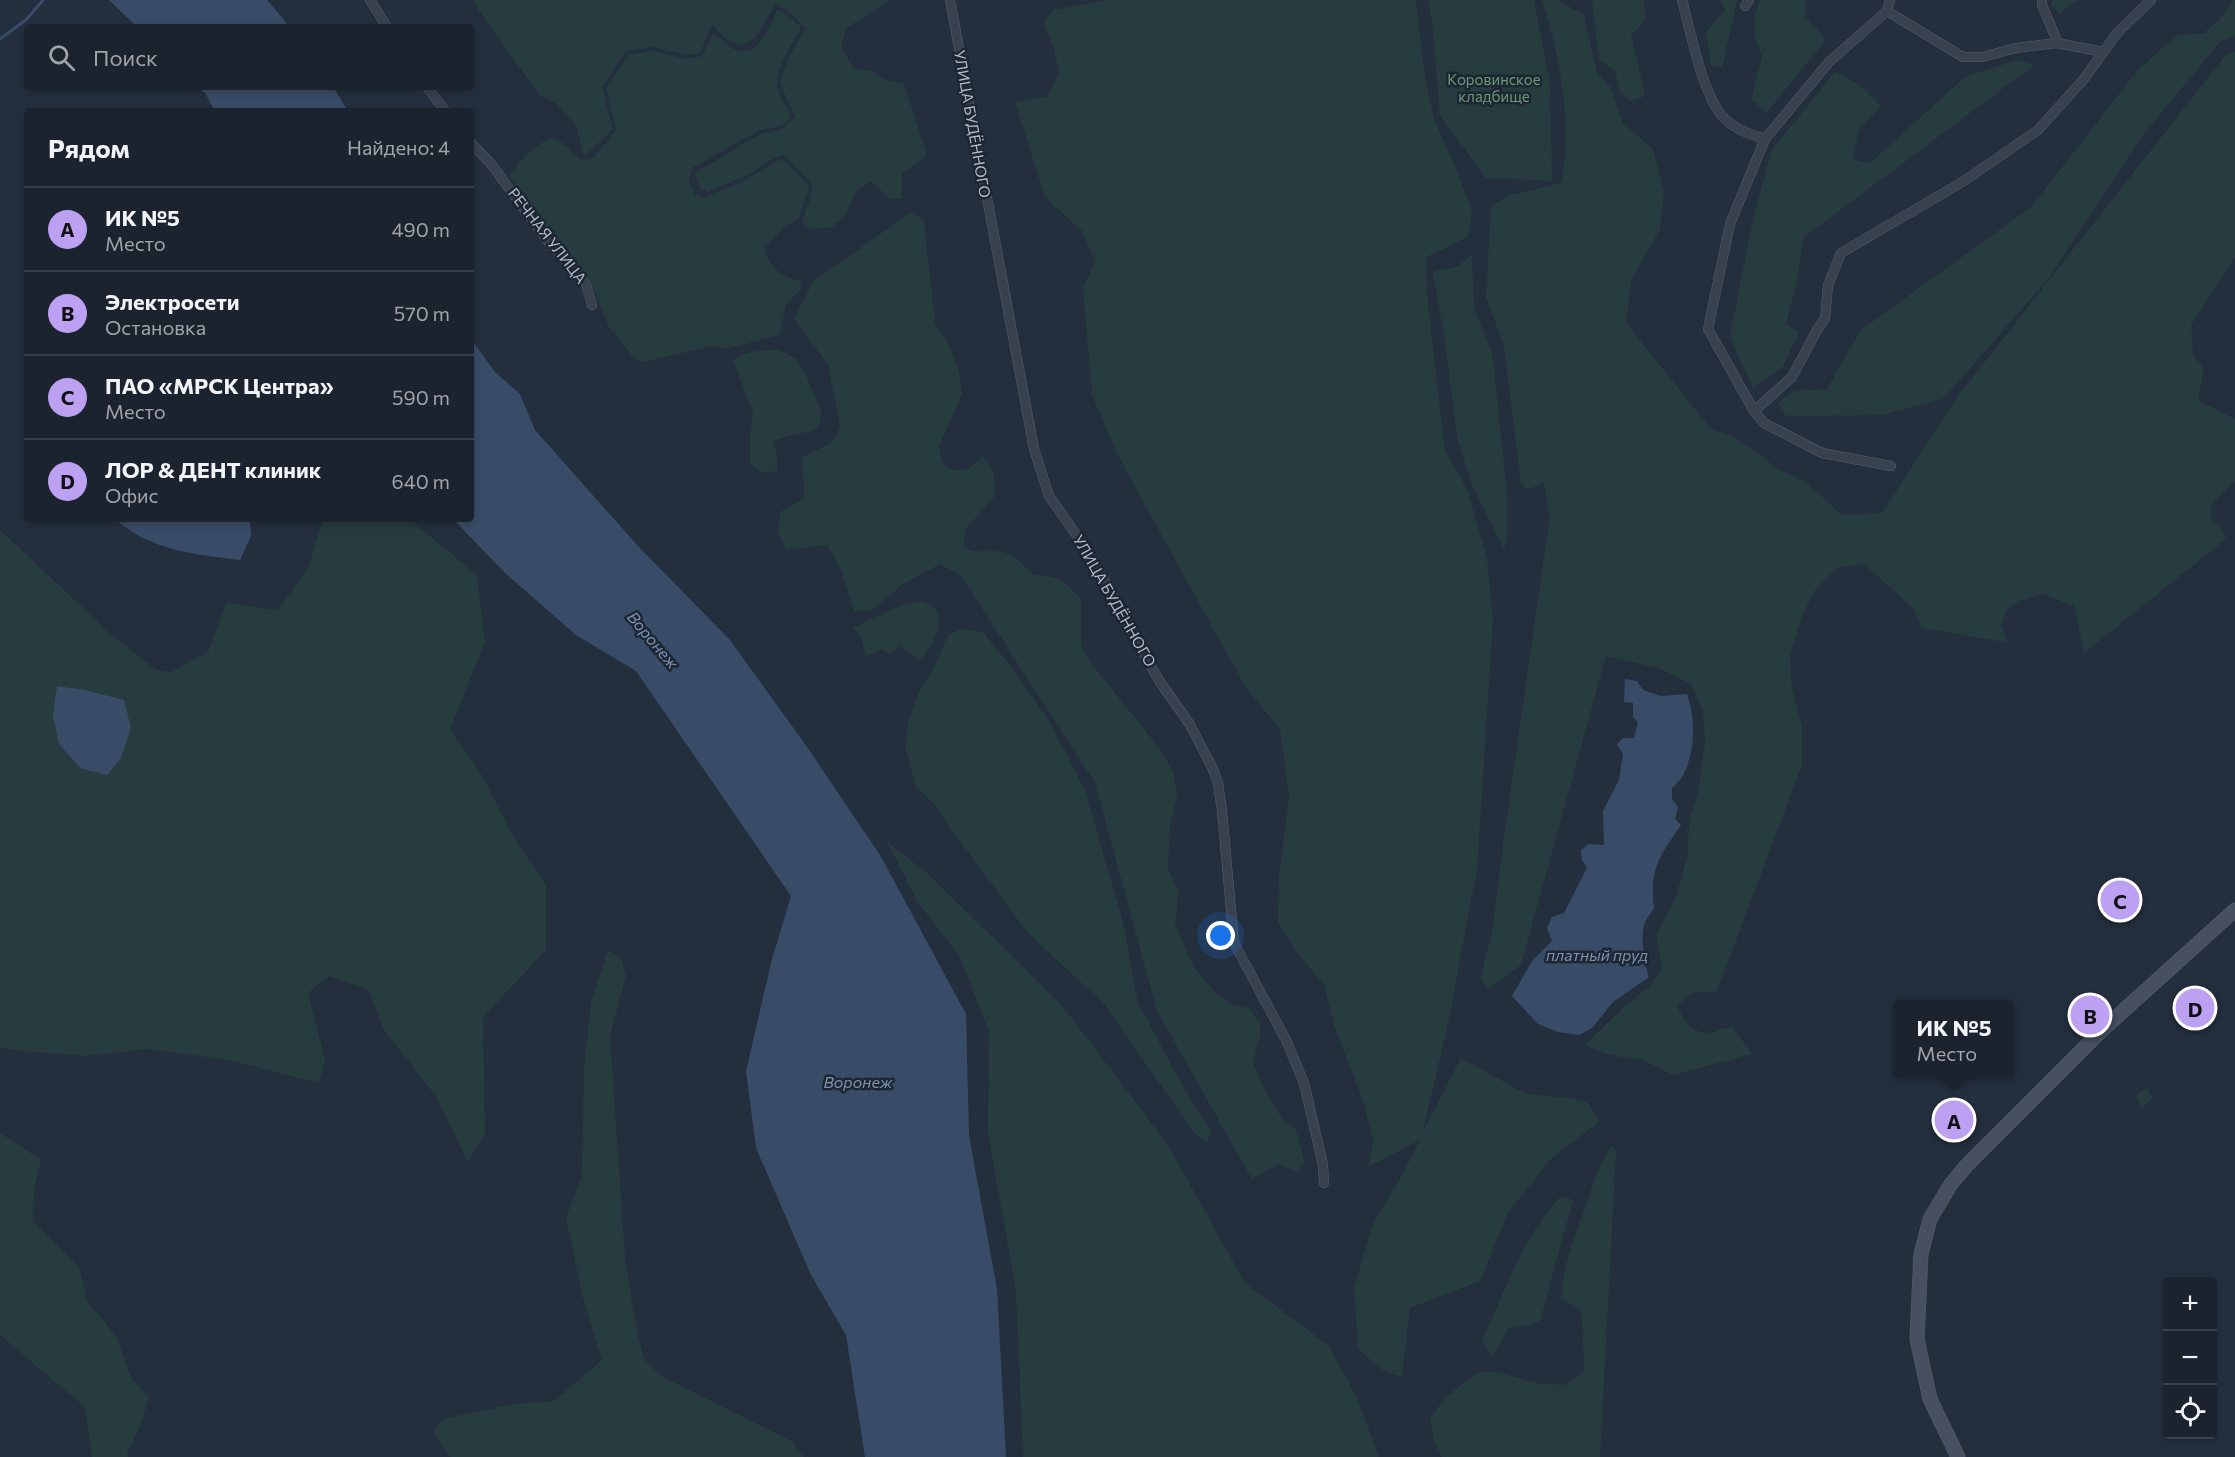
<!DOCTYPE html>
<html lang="ru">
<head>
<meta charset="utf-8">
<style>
  :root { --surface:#1b232e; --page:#282f3a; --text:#f1f3f6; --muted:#a0a4aa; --line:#39404a; --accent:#bca0f2 }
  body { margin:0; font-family:Commissioner,sans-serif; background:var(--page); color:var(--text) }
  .controls { position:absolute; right:18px; bottom:18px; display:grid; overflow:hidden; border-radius:6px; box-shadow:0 3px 9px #0003 }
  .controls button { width:54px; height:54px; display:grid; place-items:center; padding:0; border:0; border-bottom:2px solid var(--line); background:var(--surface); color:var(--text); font:30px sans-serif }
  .you { position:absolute; left:1221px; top:936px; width:21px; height:21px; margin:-15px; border:4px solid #fff; border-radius:50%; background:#1a73e8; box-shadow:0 0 0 9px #1a73e833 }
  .badge { display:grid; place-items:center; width:39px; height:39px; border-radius:50%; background:var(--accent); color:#111; font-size:20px; font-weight:700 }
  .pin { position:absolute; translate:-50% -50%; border:3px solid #fff; box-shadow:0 2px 6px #0006 }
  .popup { position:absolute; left:1894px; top:1000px; width:120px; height:78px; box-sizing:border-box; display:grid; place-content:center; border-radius:6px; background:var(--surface); filter:drop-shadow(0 2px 4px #0005); font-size:20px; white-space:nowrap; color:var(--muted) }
  .popup b { font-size:22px; color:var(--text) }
  .popup::after { content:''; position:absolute; left:50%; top:100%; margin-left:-12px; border:12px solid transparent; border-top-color:var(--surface) }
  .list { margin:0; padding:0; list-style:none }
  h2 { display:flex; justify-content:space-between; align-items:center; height:78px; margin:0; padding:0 24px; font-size:26px }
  h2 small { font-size:20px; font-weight:400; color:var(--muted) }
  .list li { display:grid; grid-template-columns:39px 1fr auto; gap:18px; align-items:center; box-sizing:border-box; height:84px; padding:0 24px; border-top:2px solid var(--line) }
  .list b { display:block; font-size:22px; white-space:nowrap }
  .list p { margin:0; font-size:20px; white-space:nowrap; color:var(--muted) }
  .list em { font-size:20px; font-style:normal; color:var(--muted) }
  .icon { flex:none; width:33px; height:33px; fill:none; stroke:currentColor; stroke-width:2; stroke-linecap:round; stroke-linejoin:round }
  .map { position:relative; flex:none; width:2235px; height:1457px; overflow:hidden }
  .search { position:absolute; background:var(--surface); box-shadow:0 3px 9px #0003; left:24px; top:24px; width:450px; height:66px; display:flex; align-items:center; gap:15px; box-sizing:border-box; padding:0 21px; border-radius:6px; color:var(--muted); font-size:22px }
  .panel { position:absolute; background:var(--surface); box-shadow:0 3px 9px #0003; left:24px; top:108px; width:450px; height:414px; border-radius:6px }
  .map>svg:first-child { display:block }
</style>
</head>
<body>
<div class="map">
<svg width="2235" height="1457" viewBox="0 0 2235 1457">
  <rect width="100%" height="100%" fill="#242f3e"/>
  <!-- green -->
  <g fill="#263c3f">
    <path d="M474 0H891L846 28 841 47 854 69 873 71 883 79 904 84 927 155 902 174V198L890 199 871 181 855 193 846 215 832 227 810 229 802 221 810 200 812 184 784 155 772 159 749 174 708 192 699 188 695 173 760 134 782 129 796 116 787 100 780 81 790 55 805 29C797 18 788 9 775 5L755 38 741 46 725 38 712 25 700 53 685 55 654 47 626 51 602 87 613 129 584 157 576 126 556 103 540 96 479 11Z"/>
    <path d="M1110 0H1416L1424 70 1434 119 1456 168 1472 211 1468 237 1426 257 1428 305 1445 451 1467 489 1487 558 1493 621 1477 869 1447 1029 1422 1133 1461 1058 1526 1094 1570 1098 1589 1103 1599 1122 1552 1158 1508 1213 1480 1281 1410 1308 1402 1377 1383 1371 1358 1349 1354 1287 1374 1221 1400 1179 1420 1140 1368 1167 1373 1140 1362 1098 1334 1025 1324 985 1296 951 1278 922 1279 877 1289 798 1280 729 1246 688 1118 456 1092 395 1083 288 1095 261 1082 231 1045 197 1015 102 1047 97 1059 72 1053 46 1043 23 1053 10Z"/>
    <path d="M1428 0H1534L1550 83 1552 181 1486 178 1440 116 1432 20Z"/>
    <path d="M1542 0H1558L1584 15 1597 73 1611 88 1622 122 1653 149 1664 191 1660 229 1631 281 1626 323 1711 429 1738 439 1778 469 1806 482 1842 515 1882 513 1958 396 2225 56 2235 51V257L2191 325 2193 355 2204 368 2198 400 2235 419V481L2211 505V520L2222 529 2226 539 2084 653 2074 606 2043 594 2022 600 2008 608 2001 625 2008 643 1922 628 1914 609 1864 564 1837 568 1815 590 1802 616 1790 656 1792 689 1802 726V765L1717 991 1693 993 1677 1006C1683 1019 1692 1034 1709 1033 1719 1032 1719 1027 1733 1028L1752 1054 1673 1075 1643 1060 1609 1055 1585 1045 1625 1006 1650 986 1662 969 1656 936 1676 897 1688 853 1689 823 1698 792 1705 743 1703 710 1691 684 1661 669 1606 656 1521 965 1488 988 1481 978 1493 927 1503 844 1550 516 1544 483 1527 490 1521 482 1504 346 1486 297 1491 206 1507 196 1561 183C1574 130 1559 51 1542 0Z"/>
    <path d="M1592 0H1643L1646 17 1640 26 1631 34 1645 96 1630 101 1620 92 1615 71 1599 60Z"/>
    <path d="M1720 0H1737L1722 68 1711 65 1706 32 1725 10Z"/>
    <path d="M1761 0H1806L1805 16 1826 40 1767 112 1751 100 1762 56 1755 38V12Z"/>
    <path d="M2053 0H2078L2059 14 2051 5Z"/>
    <path d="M2233 0H2235V36L2220 42 2142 136 2049 278 1944 398 1883 415 1786 416 1778 403 1793 391 1827 389 1861 330 2031 207 2137 71 2177 35 2204 33 2219 20Z"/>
    <path d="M777 10 783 12 800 26V31C791 47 771 73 779 93 782 102 789 108 791 118L781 126 760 130 692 168 689 181 694 194 704 198 740 183 781 159 788 163 809 187 798 219 786 226 765 247C768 268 782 277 801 281L800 290 786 305 779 335 726 349 712 346 643 362 634 358 609 327 591 282 553 238 509 176C520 160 534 145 553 137 564 142 573 154 584 161L594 157 616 131 606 88 628 55 654 51 686 59 702 56 713 34C723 36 727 47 736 50 759 58 770 25 777 10Z"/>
    <path d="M2017 60 2034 65 1803 238 1797 282 1786 324 1799 332 1783 367 1753 388 1730 337 1753 219 1771 151 1835 72 1860 85 1881 106 1859 130 1853 159 1870 163 1965 77Z"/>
    <path d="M912 212 924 221 935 324 948 342 959 372 962 394 939 446 943 463 952 470 969 469 983 456 993 470 995 485 993 499 965 529 964 547C980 556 987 548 1002 552 1015 555 1025 567 1034 575 1058 576 1066 582 1081 599V644L1091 663 1160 749 1173 771 1177 796 1170 827 1168 870 1179 892 1175 923 1194 968 1216 993 1232 1005 1248 1008 1260 1023V1036L1253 1062 1263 1086 1281 1117 1296 1130 1305 1164 1296 1172 1279 1164 1252 1179 1157 1011 1095 783 961 576 940 564 903 584 872 610 854 611 841 570 828 545 786 549 778 532 780 512 805 498 801 458 832 443 840 427 828 365 794 319 814 280Z"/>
    <path d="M1472 255 1474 309 1492 351 1507 493V537L1504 550 1472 486 1457 436 1444 336 1433 272 1458 266Z"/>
    <path d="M763 350H779L795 358 805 373 821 410 820 424 814 431 788 436 773 441 777 456V471L760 472 750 464V439L753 413 733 360 747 353Z"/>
    <path d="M323 519H409L477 575 485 642 450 730 481 774 516 841 546 885V950L483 1017 485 1134 468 1162 435 1095 384 1030 368 989 329 976 308 993 325 1059 319 1083 229 1060 148 1049 87 1056 20 1051 0 1047V530L112 635 156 670 170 672 208 652 226 603 278 610 309 566Z"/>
    <path d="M923 601C927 604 933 606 936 610 946 625 929 649 920 661L900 646 889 654 881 649 866 657 861 636 852 628 900 606Z"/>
    <path d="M960 629 983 632 1009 664 1048 719 1085 790 1123 922 1138 1003 1184 1088 1211 1131 1207 1144 1193 1131 1104 1004 1027 932 950 828 935 805 916 787 905 747 908 723 919 692 935 666 948 635Z"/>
    <path d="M887 842 928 874 1061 1004 1168 1145 1245 1283 1329 1346 1357 1398 1379 1457H1023L1016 1293 988 1132 989 1032 960 957 917 901Z"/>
    <path d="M608 951 621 957 626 976 610 1036 625 1258 635 1322 644 1359 661 1376 792 1441 804 1457H450L433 1433 443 1419 514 1404 554 1401 602 1360 583 1298 566 1218 582 1176 584 1069 591 1002Z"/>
    <path d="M2146 1088 2153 1097 2141 1108 2136 1096Z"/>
    <path d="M0 1133 41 1160 34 1188 33 1221 79 1267 87 1301 116 1336 131 1378 149 1397 140 1427 127 1453 128 1457H92L85 1407 0 1335Z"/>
    <path d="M1612 1146 1616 1152 1600 1457H1442L1434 1441 1430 1418 1446 1397 1478 1372H1498L1541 1384 1565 1385 1584 1371 1582 1313 1574 1305 1561 1300C1562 1266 1575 1236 1586 1205 1593 1185 1599 1162 1612 1146Z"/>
    <path d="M1561 1196 1573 1200 1540 1321 1530 1325 1510 1327 1492 1357 1482 1341C1505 1290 1523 1237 1561 1196Z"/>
  </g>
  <!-- water -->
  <g fill="#394c67">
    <path d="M109 0H267L290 27H137Z"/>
    <path d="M198 87H333L348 111H215L205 93Z"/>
    <path d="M471 339 495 372 520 394 535 430 637 545 729 639 805 744 880 855 966 1014 969 1136 997 1289 1006 1457H865L846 1335 811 1275 756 1148 746 1071 772 959 791 896 636 671 576 635 505 573 454 520 471 519Z"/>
    <path d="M115 519H250L251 536 240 560C193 554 152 551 115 519Z"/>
    <path d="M1625 679 1637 681 1643 690 1661 696 1687 694C1697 721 1696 769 1672 788V799L1678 807 1675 819 1681 825C1660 855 1649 870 1654 908 1652 912 1648 916 1646 920 1639 933 1644 964 1649 977L1613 1002 1592 1028 1579 1035 1558 1032 1538 1024 1512 996 1532 961 1552 941 1547 928 1552 917 1564 913 1587 868 1582 860 1581 850 1589 844 1604 845 1603 811 1619 780 1623 754 1617 744 1623 738H1634L1638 722 1633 717V703L1624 702Z"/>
    <path d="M57 686 85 690 124 700 131 728 121 758 107 775 80 768 59 744 53 716Z"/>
  </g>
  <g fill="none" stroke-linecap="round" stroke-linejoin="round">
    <!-- stream -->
    <path stroke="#394c67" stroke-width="3" d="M0 39 27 19 43 0"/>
    <!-- minor casing -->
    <g stroke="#565f6c" stroke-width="10">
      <g id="minor">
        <path d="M370 0 387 27"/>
        <path d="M950 0 1034 449 1049 496 1082 543 1117 602 1139 645 1160 682 1189 723 1212 767 1218 783 1222 811 1234 943 1286 1040 1304 1083 1323 1165 1324 1183"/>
        <path d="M1682 0C1690 30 1703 97 1724 118 1736 130 1749 134 1765 139"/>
        <path d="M1890 0 1887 11 1829 62 1765 139 1730 224 1708 329 1754 411 1764 423 1822 453 1891 466"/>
        <path d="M2042 0V5L2058 43"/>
        <path d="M1745 6 1749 0"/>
        <path d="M1887 11 1963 57H1982L2016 48 2057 43 2103 52"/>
        <path d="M427 87 445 111"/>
        <path d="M471 143 492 165 546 239 586 284 592 305"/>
        <path d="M1754 411 1792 377 1817 330 1825 319 1828 285 1841 253 1964 181 2038 130 2083 80 2118 32 2151 0"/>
      </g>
    </g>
    <!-- secondary casing -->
    <g stroke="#565f6c" stroke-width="15">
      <path id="secondary" d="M1958 1457 1930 1399 1917 1339 1921 1254 1930 1219 1951 1184 1967 1165 2102 1030 2235 910"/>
    </g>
    <!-- minor -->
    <use href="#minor" stroke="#38414e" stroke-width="9"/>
    <!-- secondary -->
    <use href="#secondary" stroke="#465061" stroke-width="14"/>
  </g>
  <g text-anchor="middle" stroke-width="5" stroke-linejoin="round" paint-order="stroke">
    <!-- park labels -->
    <g font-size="15" fill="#6b9a76" stroke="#1d2633">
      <text x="1494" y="85">Коровинское<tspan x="1494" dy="17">кладбище</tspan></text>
    </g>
    <!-- street labels -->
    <g font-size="15" fill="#b4bcc9" stroke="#1d2633">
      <text transform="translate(972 124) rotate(80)" y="5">УЛИЦА БУДЁННОГО</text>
      <text transform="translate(547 236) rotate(52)" y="5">РЕЧНАЯ УЛИЦА</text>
      <text transform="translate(1114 601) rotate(60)" y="5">УЛИЦА БУДЁННОГО</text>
    </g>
    <!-- water labels -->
    <g font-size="16" font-style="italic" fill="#7c92b1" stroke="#1d2633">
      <text transform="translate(653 640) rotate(50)" y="6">Воронеж</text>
      <text x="1597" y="961">платный пруд</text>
      <text x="858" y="1088">Воронеж</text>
    </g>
  </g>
</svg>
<div class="controls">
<button>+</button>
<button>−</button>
<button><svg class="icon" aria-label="locate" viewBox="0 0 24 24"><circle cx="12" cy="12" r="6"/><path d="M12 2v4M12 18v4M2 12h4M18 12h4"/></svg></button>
</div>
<div class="you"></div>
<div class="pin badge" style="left:1954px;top:1120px">A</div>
<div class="popup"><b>ИК №5</b>Место</div>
<div class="pin badge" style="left:2090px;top:1015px">B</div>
<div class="pin badge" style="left:2120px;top:900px">C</div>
<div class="pin badge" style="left:2195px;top:1008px">D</div>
<div class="search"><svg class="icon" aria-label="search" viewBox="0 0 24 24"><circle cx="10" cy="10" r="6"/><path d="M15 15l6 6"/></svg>Поиск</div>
<section class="panel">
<h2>Рядом<small>Найдено: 4</small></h2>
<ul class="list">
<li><span class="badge">A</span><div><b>ИК №5</b><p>Место</p></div><em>490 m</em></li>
<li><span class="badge">B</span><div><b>Электросети</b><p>Остановка</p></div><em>570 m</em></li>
<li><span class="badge">C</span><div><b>ПАО «МРСК Центра»</b><p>Место</p></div><em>590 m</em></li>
<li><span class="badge">D</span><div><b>ЛОР &amp; ДЕНТ клиник</b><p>Офис</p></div><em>640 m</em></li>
</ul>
</section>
</div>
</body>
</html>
